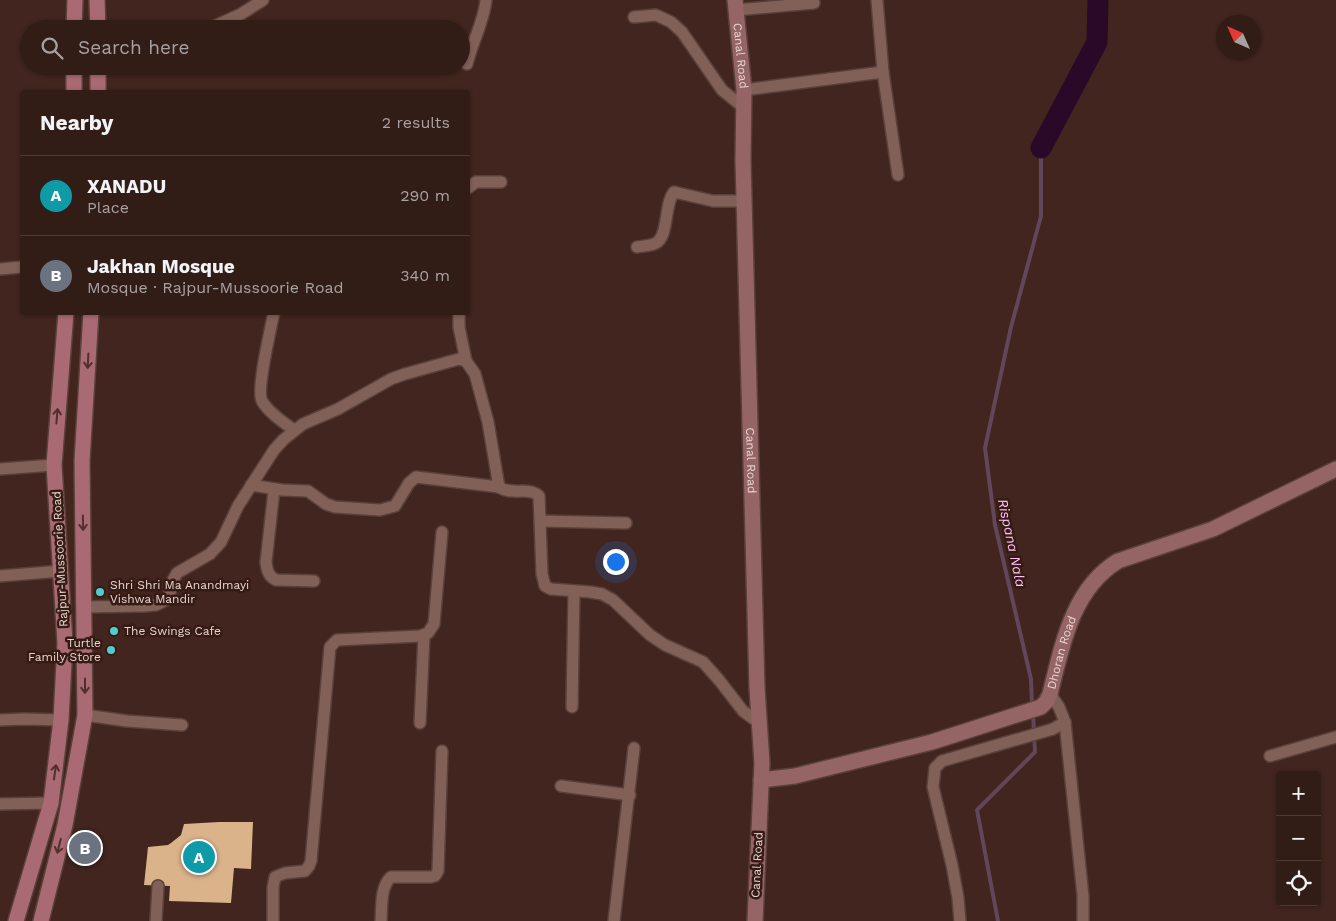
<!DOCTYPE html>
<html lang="en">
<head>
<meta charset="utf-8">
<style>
  :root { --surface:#311c16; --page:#3d2923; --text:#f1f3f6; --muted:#a8a1a1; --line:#4c3a35; --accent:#d93025 }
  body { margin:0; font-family:"Work Sans",sans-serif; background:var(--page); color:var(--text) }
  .controls { position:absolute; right:15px; bottom:15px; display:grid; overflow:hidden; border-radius:5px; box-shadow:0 1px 4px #0004 }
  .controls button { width:45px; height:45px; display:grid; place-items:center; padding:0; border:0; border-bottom:1px solid var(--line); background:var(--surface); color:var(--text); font:25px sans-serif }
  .compass { position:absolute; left:1216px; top:15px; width:45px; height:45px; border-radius:50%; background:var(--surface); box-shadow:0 1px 4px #0004; rotate:315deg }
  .you { position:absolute; left:615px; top:561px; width:18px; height:18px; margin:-12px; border:4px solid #fff; border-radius:50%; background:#1a73e8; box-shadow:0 0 0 8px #1a73e833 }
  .badge { display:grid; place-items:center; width:32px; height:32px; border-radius:50%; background:var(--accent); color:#fff; font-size:16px; font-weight:700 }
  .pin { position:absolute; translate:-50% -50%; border:2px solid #fff; box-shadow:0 1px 5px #0006 }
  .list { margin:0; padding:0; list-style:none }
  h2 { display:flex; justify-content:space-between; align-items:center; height:65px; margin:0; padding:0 20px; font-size:21px }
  h2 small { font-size:16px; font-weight:400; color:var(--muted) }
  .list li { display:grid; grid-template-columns:32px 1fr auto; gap:15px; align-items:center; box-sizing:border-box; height:80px; padding:0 20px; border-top:1px solid var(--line) }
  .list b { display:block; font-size:19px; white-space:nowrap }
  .list p { margin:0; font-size:16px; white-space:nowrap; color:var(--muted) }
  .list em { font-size:16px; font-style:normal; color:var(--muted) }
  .icon { flex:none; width:28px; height:28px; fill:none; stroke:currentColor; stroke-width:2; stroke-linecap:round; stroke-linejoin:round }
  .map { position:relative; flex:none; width:1336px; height:921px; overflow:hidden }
  .search { position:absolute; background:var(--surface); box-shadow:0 1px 4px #0004; left:20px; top:20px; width:450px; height:55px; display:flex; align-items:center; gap:12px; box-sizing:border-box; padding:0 18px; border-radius:28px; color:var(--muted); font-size:19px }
  .panel { position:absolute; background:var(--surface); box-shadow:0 1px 4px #0004; left:20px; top:90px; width:450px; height:225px; border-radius:5px }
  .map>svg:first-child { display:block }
</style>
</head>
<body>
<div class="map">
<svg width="1336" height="921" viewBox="0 0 1336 921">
  <rect width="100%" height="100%" fill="#41251e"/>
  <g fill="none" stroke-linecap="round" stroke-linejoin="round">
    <!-- stream -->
    <g stroke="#624659" stroke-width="4">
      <path d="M1032 706 1031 679 995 525 985 448 1011 327 1041 216V148"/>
      <path d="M998 921 977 810 1035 752 1033 713"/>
    </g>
    <!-- river -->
    <path stroke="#290927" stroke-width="21" d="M1041 148 1097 42 1098 0"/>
  </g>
  <!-- building -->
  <path fill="#dab38a" d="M219 822H253L251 869 234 868 231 903 169 901 170 886 144 885 148 847 168 845 171 843 181 835 184 824Z"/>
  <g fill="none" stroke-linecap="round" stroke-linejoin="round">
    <!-- street casing -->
    <g stroke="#59403a" stroke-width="14">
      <g id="street">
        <path d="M736 10 814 3"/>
        <path d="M634 17 656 15 671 22 682 32 722 90 743 107"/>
        <path d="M208 29 241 14 263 0"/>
        <path d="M467 64C472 43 484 21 486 0"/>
        <path d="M883 72 898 175"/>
        <path d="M744 90 883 72 877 0"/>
        <path d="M468 188 476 182H501"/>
        <path d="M637 247C643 246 651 246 656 243 669 236 664 204 674 192L713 201H744"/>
        <path d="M0 269 22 267"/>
        <path d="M274 312C271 328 256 390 262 401 269 413 283 422 294 430"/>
        <path d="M459 312V327L466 361"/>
        <path d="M0 469 54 465"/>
        <path d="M251 485 282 490 308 491 326 504 335 507 380 510 395 506 409 483 416 477 499 487"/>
        <path d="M274 490 266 562C267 570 268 576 276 580L314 581"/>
        <path d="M541 521 626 523"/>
        <path d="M0 576 61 571"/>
        <path d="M84 607 144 606 156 605 166 600 169 598 172 582 177 573 210 554 221 542 238 506 274 450 283 440 303 424 338 409 391 379 405 374 459 359 466 361 475 374 488 422 499 487C511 496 529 486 539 496L542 574 545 586 551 589 590 592 602 594 613 600 650 635 665 645 703 662 719 680 743 711 759 723"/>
        <path d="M1050 694 1059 707 1065 722 1083 896V921"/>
        <path d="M572 707 574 591"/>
        <path d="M85 715 127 721 182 725"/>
        <path d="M0 720 24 719 61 720"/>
        <path d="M420 723 424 635"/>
        <path d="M1270 756 1336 737"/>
        <path d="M561 786 630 795"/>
        <path d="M0 804 51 803"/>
        <path d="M156 921 158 886"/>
        <path d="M273 921V887L275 877 285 873 305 871 309 866 311 861 330 647 337 640 420 636 428 633 434 624 442 532"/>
        <path d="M381 921C382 907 380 887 391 877H431L435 876 438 871 442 751"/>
        <path d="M614 921 634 748"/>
        <path d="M960 921 958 898 952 865 933 787 935 768 942 761 1053 729 1065 722"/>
      </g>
    </g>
    <!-- secondary casing -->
    <g stroke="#59403a" stroke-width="18">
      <g id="secondary">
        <path id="s1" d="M735 0 744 90 743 160 757 688 762 763 755 921"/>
        <path id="s2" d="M761 780 795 776 932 742 1041 707 1046 702 1050 694C1062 646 1072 589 1118 561L1213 529 1336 469"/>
      </g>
    </g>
    <!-- primary casing -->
    <g stroke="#59403a" stroke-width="18">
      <g id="primary">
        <path d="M97 0 98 29"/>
        <path d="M74 29 75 0"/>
        <path d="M74 66V92"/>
        <path d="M98 92V66"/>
        <path d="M16 921 51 803 61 720 65 643 54 465 66 312"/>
        <path d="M41 921 65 825 85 715 82 461 91 312"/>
      </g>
    </g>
    <!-- street -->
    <use href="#street" stroke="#816057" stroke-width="11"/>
    <!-- secondary -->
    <use href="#secondary" stroke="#956565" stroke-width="15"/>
    <!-- primary -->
    <use href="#primary" stroke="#a96a74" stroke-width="15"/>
  </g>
  <!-- one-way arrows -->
  <defs><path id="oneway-shaft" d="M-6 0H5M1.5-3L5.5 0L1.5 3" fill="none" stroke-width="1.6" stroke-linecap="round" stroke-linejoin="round" transform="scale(1.25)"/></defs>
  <g stroke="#532f2c">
    <use href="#oneway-shaft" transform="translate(88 361) rotate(93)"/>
    <use href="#oneway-shaft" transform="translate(57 416) rotate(-85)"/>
    <use href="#oneway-shaft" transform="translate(83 523) rotate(89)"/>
    <use href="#oneway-shaft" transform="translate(85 686) rotate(90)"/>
    <use href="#oneway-shaft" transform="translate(55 772) rotate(-82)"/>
    <use href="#oneway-shaft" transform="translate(59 846) rotate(104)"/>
  </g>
  <!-- markers -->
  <g fill="#52cdcf" stroke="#361b14" stroke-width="2">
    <circle cx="100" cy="592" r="5"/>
    <circle cx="114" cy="631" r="5"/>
    <circle cx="111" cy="650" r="5"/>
  </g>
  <g text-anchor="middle" stroke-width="5" stroke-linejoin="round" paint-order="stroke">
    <!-- street labels -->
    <g font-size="12" fill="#e6d3cd" stroke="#361b14">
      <text dy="4" stroke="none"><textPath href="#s1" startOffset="56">Canal Road</textPath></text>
      <text dy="4" stroke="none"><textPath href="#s1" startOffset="461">Canal Road</textPath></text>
      <text transform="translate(60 559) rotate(-93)" y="4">Rajpur-Mussoorie Road</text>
      <text dy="4" stroke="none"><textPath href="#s2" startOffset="349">Dhoran Road</textPath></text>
      <text transform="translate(757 865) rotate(-87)" y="4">Canal Road</text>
    </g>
    <!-- poi labels -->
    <g font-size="12" fill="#e6d3cd" stroke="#361b14" text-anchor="start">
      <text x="110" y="589">Shri Shri Ma Anandmayi<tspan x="110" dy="14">Vishwa Mandir</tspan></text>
      <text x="124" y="635">The Swings Cafe</text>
      <text x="101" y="647" text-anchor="end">Turtle<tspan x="101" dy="14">Family Store</tspan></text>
    </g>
    <!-- water labels -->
    <g font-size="14" font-style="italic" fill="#febff6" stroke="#361b14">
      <text transform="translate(1012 543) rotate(78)" y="5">Rispana Nala</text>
    </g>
  </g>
</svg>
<div class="controls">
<button>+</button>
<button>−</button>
<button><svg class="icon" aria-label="locate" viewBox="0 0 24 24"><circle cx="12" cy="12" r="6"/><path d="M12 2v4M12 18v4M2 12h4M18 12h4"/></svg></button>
</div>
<svg class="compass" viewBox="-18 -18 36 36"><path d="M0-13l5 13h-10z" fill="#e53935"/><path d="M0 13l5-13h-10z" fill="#a8a1a1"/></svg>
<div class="you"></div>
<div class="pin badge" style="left:199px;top:857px;background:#0f9aa8">A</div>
<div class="pin badge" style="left:85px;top:848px;background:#6b7280">B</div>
<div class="search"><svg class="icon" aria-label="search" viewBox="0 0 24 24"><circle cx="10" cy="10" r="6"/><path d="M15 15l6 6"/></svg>Search here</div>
<section class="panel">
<h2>Nearby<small>2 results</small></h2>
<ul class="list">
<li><span class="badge" style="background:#0f9aa8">A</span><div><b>XANADU</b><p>Place</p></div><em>290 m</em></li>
<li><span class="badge" style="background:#6b7280">B</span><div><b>Jakhan Mosque</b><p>Mosque · Rajpur-Mussoorie Road</p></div><em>340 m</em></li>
</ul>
</section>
</div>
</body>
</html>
